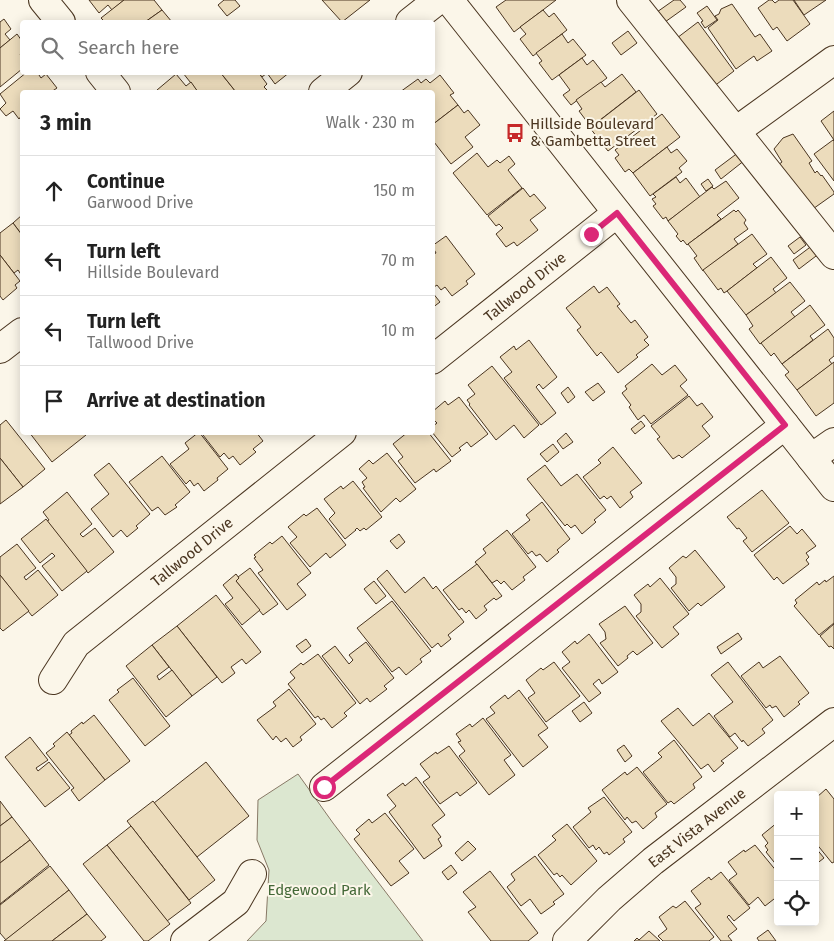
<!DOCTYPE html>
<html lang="en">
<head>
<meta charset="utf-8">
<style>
  :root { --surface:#fff; --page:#f2f2f2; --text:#222; --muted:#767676; --line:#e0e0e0 }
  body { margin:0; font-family:"Fira Sans",sans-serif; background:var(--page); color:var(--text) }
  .controls { position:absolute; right:15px; bottom:15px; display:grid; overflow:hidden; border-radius:5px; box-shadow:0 2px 12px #0003 }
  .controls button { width:45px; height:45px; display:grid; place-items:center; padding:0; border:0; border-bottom:1px solid var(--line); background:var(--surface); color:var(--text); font:25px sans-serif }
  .stop { position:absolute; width:15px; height:15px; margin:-11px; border:4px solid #db2777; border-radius:50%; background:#fff }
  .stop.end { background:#db2777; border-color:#fff; box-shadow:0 1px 5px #0008 }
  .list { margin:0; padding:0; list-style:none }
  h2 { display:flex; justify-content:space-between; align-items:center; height:65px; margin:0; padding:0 20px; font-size:21px }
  h2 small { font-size:16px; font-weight:400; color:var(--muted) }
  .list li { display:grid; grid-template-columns:32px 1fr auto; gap:15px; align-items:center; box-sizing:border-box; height:70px; padding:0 20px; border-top:1px solid var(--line) }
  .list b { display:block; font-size:19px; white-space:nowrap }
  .list p { margin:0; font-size:16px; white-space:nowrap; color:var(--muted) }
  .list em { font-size:16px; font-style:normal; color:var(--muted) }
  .icon { flex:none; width:28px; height:28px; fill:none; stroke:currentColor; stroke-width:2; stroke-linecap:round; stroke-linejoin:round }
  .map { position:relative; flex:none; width:834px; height:941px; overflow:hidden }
  .search { position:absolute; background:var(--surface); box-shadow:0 2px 12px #0003; left:20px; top:20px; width:415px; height:55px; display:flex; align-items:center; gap:12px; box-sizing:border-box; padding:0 18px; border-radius:5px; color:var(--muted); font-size:19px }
  .panel { position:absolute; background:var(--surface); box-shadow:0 2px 12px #0003; left:20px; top:90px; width:415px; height:345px; border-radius:5px }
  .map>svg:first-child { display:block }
</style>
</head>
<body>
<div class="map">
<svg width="834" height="941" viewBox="0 0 834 941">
  <rect width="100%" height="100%" fill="#fbf6e9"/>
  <!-- green -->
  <path fill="#dce7d0" stroke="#887966" d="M298 774 333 823 423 941H247L266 921 269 870 257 840 258 800Z"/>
  <!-- building -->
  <g fill="#ecdcbc" stroke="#4a3520">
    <path d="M89 0H124L112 10 108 5 99 13Z"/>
    <path d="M124 0H154L162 10 145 22H105L101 18Z"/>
    <path d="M224 0H235L240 6 227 16 218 5Z"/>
    <path d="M322 0H370L342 22Z"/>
    <path d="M506 0H556L514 32 496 7Z"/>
    <path d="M674 0H680L686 7 665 22 657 12Z"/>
    <path d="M769 0H772L775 3 779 0H793L810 24 787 41 777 27 773 30 758 8Z"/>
    <path d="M794 0H826L804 15Z"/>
    <path d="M732 4 755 37 760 34 772 51 757 61 754 56 736 69 708 28 718 20 715 16 719 14 721 9Z"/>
    <path d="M707 6 717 20 705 28 701 22 703 21 697 13Z"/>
    <path d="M162 10 172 22H145Z"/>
    <path d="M543 10 549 17 554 13 567 30 533 56 520 39 526 34 520 27Z"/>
    <path d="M4 19 11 29 5 34 10 40 0 48V22Z"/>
    <path d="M698 22 734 71 713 87 677 38Z"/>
    <path d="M628 31 637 43 621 55 612 43Z"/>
    <path d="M17 34 22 41 21 44 22 46V52L20 54 22 57V69L0 87V48Z"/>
    <path d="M562 34 568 43 573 39 586 55 552 80 539 63 542 61 536 53Z"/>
    <path d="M582 58 587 65 593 60 607 78 571 105 563 95 570 90 559 75Z"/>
    <path d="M27 72H37L41 78 46 74 57 88 51 92H22V115L19 119 13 111 6 116 0 109 6 103 0 94Z"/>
    <path d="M220 72 236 92H198L183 73Z"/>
    <path d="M220 72H258L267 84 264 87 267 90 264 92H236Z"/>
    <path d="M258 72H290L275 84 267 73 262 77Z"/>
    <path d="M176 74 186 86 191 82 198 92H159L157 90Z"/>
    <path d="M622 74 636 92 591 127 579 111 582 109 576 100 601 82 605 87Z"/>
    <path d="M440 75 454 93 450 95 458 105 432 125V92H400L418 79 421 83 426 79 430 83Z"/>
    <path d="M639 90 657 114 608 151 590 128Z"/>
    <path d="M458 105 464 113 468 110 480 125 465 137 473 147 451 164 434 142 432 143V125Z"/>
    <path d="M834 111V140L821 121Z"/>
    <path d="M662 114 680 137 633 173 629 169 625 172 615 158 619 155 615 150Z"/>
    <path d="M793 134 812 161 809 163 815 173 817 171 821 176 822 175 834 192V194L810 211 778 165 782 162 774 149 783 138Z"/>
    <path d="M833 140 834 141V181L814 154Z"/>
    <path d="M667 147 671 153 677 149 687 161 679 168 682 172 650 196 633 173Z"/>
    <path d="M739 152 745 160 721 179 715 170Z"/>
    <path d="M477 153 488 167 497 160 500 163 509 156 515 164 508 170 522 188 487 215 453 173Z"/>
    <path d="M676 177 680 183 686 178 700 197 668 221 666 217 663 219 653 206 656 204 652 199 656 197 653 194Z"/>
    <path d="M708 179 713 186 706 191 701 184Z"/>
    <path d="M726 181 739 198 717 215 721 219 687 245 683 240 681 242 676 236 678 234 668 221 712 187 714 189Z"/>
    <path d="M523 188 530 197 534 194 546 208 530 220 538 230 517 246 514 242 506 247 496 234 503 228 499 224 496 226 488 216Z"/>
    <path d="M734 210 736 212 738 210 746 220 744 223 748 229 734 239 738 244 703 271 694 258 697 256 688 244Z"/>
    <path d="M22 215V235L13 223Z"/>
    <path d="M13 223 22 235V276L18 270 14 273 0 255V233Z"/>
    <path d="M752 234 767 254 753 264 757 268 727 291 724 293 721 288 718 290 703 270Z"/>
    <path d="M446 236 475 274 466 281 468 284 452 296 445 287 441 290 437 285 434 287 432 285V255L436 253 432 246Z"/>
    <path d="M800 237 806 245 794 254 788 246Z"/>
    <path d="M813 245 820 253 799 269 793 260Z"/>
    <path d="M0 255 20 281 15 285 17 288 3 300 0 296Z"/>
    <path d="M771 257 787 278 773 289 776 293 746 315 727 291Z"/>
    <path d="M790 282 805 301 791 312 795 317 760 344 749 329 753 326 746 315Z"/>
    <path d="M594 286 599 293 607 287 620 304 617 306 631 323 635 320 648 337 644 340 649 345 636 355 638 357 618 373 601 352 597 356 577 330 581 327 566 308Z"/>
    <path d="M432 292 440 302 432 308Z"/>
    <path d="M810 305 825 325 810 336 813 340 782 364 774 353 771 356 761 343Z"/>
    <path d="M828 329 834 338V356L829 360 832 364 797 390 785 375 789 372 782 364Z"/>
    <path d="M529 340 557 377 543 389 539 384 536 387 556 413 541 425 504 378 512 372 500 357 514 346 516 350Z"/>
    <path d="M834 362V403L816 416 797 390Z"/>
    <path d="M652 364 662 375 675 365 687 380 680 386 688 395 651 424 644 415 638 420 629 407 631 405 622 393 627 389 625 386Z"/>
    <path d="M492 366 539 425 524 438 514 425 496 440 469 405 470 404 467 400 475 394 468 385Z"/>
    <path d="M598 383 605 392 593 401 585 392Z"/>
    <path d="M568 387 575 397 568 403 561 393Z"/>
    <path d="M689 396 697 406 702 403 713 417 702 426 710 436 682 458 679 455 673 459 657 439 660 437 651 426Z"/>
    <path d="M459 397 488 434 471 447 467 442 459 448 461 450 452 457 432 432V427L437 423 432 418V412L445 401 448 405Z"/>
    <path d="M6 420 45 469 23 487 0 458V425Z"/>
    <path d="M641 421 645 426 635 434 631 429Z"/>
    <path d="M29 432H85L86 435 52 462Z"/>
    <path d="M199 432 228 469 217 478 218 480 204 491 198 483 194 486 190 480 186 484 170 464 189 449 185 443Z"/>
    <path d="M206 432H256L263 441 253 449 256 452 240 465 233 456 229 459 224 453 220 457 203 435Z"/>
    <path d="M408 432H428L451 461 436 472 434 469 415 483 398 461 403 457 393 444Z"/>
    <path d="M566 433 573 442 563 449 557 441Z"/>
    <path d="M553 444 559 452 547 462 540 454Z"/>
    <path d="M613 447 642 483 630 492 633 497 620 508 611 496 607 499 604 496 600 499 583 477 601 463 598 460Z"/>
    <path d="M387 453 416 489 400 502 396 498 381 512 363 488 365 487 362 482 367 478 359 469 369 460 373 464Z"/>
    <path d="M162 456 190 492 175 505 177 507 165 515 158 507 152 511 129 482Z"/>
    <path d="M0 458 23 487 0 504Z"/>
    <path d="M109 463 150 514 136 526 138 528 127 537 121 530 113 537 91 509 109 494 94 475Z"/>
    <path d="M545 465 561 486 577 474 606 510 594 520 596 522 582 534 575 525 571 528 567 524 565 526 527 479Z"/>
    <path d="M353 481 382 517 366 530 364 528 360 531 357 528 355 530H356L345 539 329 519 335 513 324 499 341 486 343 489Z"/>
    <path d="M762 490 789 523 752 552 743 541 747 538 739 528 737 529 727 517Z"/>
    <path d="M67 492 92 524 80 534 83 537 95 528 114 552 88 573 47 521 49 520 43 512Z"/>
    <path d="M542 502 570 539 557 550 559 552 547 562 540 554 536 556 532 551 528 554 512 534 530 520 526 515Z"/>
    <path d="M317 508 346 545 330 558 326 553 310 567 290 543 297 537 288 527 304 514 306 516Z"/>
    <path d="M46 519 87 571 62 591 42 566 55 556 52 553 40 563 21 539Z"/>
    <path d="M790 526 797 534 802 529 816 546 806 553 809 557 806 560 809 564 783 584 777 577 774 580 754 555Z"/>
    <path d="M507 530 536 567 523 577 525 580 512 590 504 581 501 584 497 580 492 583 475 562 486 553 483 549Z"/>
    <path d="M399 534 405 542 397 549 390 541Z"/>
    <path d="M282 536 311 573 297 584 306 595 287 610 258 573 263 570 254 558 256 557 254 555 270 542 272 544Z"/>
    <path d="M17 544 36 568 24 577 26 580 38 570 58 595 32 616 0 575V557Z"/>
    <path d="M695 550 725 587 701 606 698 603 689 611 671 588 676 584V577L669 568 683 556 686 558Z"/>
    <path d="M477 564 502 596 496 600 494 598 484 606 487 610 476 619 469 610 466 613 462 608 459 610 443 590Z"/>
    <path d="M250 568 278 604 263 615 236 581 239 578 238 577Z"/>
    <path d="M387 570 405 593 424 577 433 589 436 586 464 622 448 635 451 639 441 647 438 643 432 648 377 579Z"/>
    <path d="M236 574 239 578 236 581 260 610 242 625 225 604 233 598 223 585Z"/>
    <path d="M0 575 29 611 3 631 0 628Z"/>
    <path d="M834 576V623L819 635 794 606 797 603 795 600 817 582 819 585 825 580 826 582Z"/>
    <path d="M660 578 689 614 673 627 679 634 662 648 636 616 641 612V604L634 595 648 584 650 587Z"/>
    <path d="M374 581 386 596 376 604 364 589Z"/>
    <path d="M216 595 261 652 246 664 242 659 231 667 235 673 222 683 177 626Z"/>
    <path d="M392 601 431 651 420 659 422 662 406 675 399 667 392 672 357 628Z"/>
    <path d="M625 606 653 643 637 655 633 651 627 656 628 658 618 666 600 643 606 639 605 632 599 624Z"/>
    <path d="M834 624V649L831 646 829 647 820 636Z"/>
    <path d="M177 626 217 677 192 696 152 645Z"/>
    <path d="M738 633 742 639 721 654 717 647Z"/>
    <path d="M589 634 618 672 602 684 599 679 593 684 601 693 589 702 562 668 570 662 562 652 575 641 577 644Z"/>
    <path d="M306 639 311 646 302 653 296 646Z"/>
    <path d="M366 642 394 678 384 686 387 689 370 702 367 698 360 704 322 656 335 646 349 664 353 660 349 655Z"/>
    <path d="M152 645 169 667 157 676 159 680 172 670 192 696 166 717 126 666Z"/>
    <path d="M318 654 356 703 344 713 347 716 332 728 324 718 321 720 318 716 315 718 288 684 295 678 290 672 301 663 303 665Z"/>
    <path d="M780 656 809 693 798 702 800 704 784 717 776 706 772 708 770 705 766 708 741 676 759 662 763 668Z"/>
    <path d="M554 662 580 696 546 722 528 698 535 693 526 680 541 668 543 670Z"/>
    <path d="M728 662 773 720 762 729 765 733 748 746 743 740 742 742 735 733 730 737 714 716 733 702 711 675Z"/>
    <path d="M133 678 170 726 145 746 109 700 119 692 117 690Z"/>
    <path d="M289 689 316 724 300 737 302 740 293 747 286 738 281 742 276 736 273 740 257 720 276 706 273 702Z"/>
    <path d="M519 690 548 728 538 735 548 747 523 767 486 719 495 713 490 707 505 695 508 699Z"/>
    <path d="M584 702 592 713 580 722 572 711Z"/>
    <path d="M678 708 693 726 709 713 738 748 721 761 724 763 714 772 708 764 701 769 661 721Z"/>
    <path d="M94 715 130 761 105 780 69 735 72 733 71 731 82 722 83 724Z"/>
    <path d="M483 718 511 755 504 760 515 775 489 795 459 756 465 751 458 742 461 741 456 734 470 724 472 727Z"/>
    <path d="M67 732 105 780 79 801 71 790 74 788 46 753 55 746 53 744Z"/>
    <path d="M30 737 48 760 36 768 38 771 49 762 70 788 45 807 5 757Z"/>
    <path d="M674 740 702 777 693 784 695 788 674 804 671 801 668 803 643 772 662 757 658 753Z"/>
    <path d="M624 745 632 756 625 762 617 750Z"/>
    <path d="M449 746 477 783 460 796 457 792 440 804 423 782 430 777 420 764 436 752 437 754Z"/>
    <path d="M206 762 249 816 197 857 154 803Z"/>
    <path d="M637 767 667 804 655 813 657 817 643 829 636 821 632 823 627 817 625 820 602 790 625 772 627 775Z"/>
    <path d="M416 777 445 815 432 825 441 837 438 839 442 846 424 859 389 812 396 806 387 795 403 783 405 786Z"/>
    <path d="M826 789 834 799V862L832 863 815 842V795L817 797Z"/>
    <path d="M604 797 632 832 623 839 625 842 609 855 607 852 604 854 599 847 596 850 593 845 589 848 573 827 591 812 588 808Z"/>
    <path d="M0 801 12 817 0 826Z"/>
    <path d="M153 801 215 880 189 900 127 821Z"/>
    <path d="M385 813 414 849 399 861 409 873 391 886 354 839 360 834 356 830 369 819 372 823Z"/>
    <path d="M12 817 30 840 0 863V826Z"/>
    <path d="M778 822V867L766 852 768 850 765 846 768 843 762 835Z"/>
    <path d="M567 824 597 861 571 885 562 875 560 877 557 873 554 875 538 855 556 840 552 836Z"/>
    <path d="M131 826 191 903 167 921 107 845Z"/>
    <path d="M30 840 49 865 0 904V863Z"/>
    <path d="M468 841 476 849 462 861 455 853Z"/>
    <path d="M107 845 170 924 148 941H144L83 864Z"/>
    <path d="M755 845 778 873V904L774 899 765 906 758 897 749 905 729 880 737 874 728 862 744 850 745 852Z"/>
    <path d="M815 847 824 858 815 865Z"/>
    <path d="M535 856 564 894 553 902 555 904 541 914 530 899 521 906 507 887 515 880 511 874Z"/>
    <path d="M451 865 457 873 448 880 442 872Z"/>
    <path d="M50 866 69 890 6 940 0 933V905Z"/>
    <path d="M490 871 538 933 528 941H491L468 912 476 907 463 892Z"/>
    <path d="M721 872 750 908 734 921 729 915 727 917 737 929 728 936 732 941H721L695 908 701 904 691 891 709 877 711 880Z"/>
    <path d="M69 890 87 914 52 941H4Z"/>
    <path d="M685 901 714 937 709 941H663L658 936 667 929 659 917 673 906 676 908Z"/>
    <path d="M87 914 106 937 101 941H52Z"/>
    <path d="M768 930 776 941H759L757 938Z"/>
    <path d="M649 931 660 941H634L637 938 639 940Z"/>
  </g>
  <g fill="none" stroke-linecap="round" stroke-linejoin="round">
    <!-- minor casing -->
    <g stroke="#4a3520" stroke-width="30">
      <g id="minor">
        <path d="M43 0 61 22"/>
        <path d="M631 0 834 255"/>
        <path d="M410 22 438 0"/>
        <path d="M100 72 116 92"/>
        <path d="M323 92 348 72"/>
        <path d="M736 131 834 60"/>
        <path d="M0 349 22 332"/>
        <path d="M432 360 617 213"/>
        <path d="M811 458 834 442"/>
        <path d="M53 680 76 644 342 432"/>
        <path d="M324 787 785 425"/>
        <path d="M185 941 236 902 252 874"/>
        <path d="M567 941 609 899 653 861 834 722"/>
      </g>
    </g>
    <!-- major casing -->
    <g stroke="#4a3520" stroke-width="30">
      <path id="major" d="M449 0 834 487"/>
    </g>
    <!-- minor -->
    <use href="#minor" stroke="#fbf6e9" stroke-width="28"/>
    <!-- major -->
    <use href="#major" stroke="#fbf6e9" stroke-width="28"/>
  </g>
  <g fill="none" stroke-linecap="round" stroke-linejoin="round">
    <!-- route -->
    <path stroke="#db2777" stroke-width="6" d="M324 787 785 425 617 213 591 234"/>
  </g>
  <!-- icons -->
  <defs>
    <g id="bus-bare" transform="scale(1.5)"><path d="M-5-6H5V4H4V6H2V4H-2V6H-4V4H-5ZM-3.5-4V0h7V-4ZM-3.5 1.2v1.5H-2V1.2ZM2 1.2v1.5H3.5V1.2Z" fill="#c62828" stroke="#fbf6e9" stroke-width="2.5" paint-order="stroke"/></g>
  </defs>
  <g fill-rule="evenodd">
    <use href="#bus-bare" x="515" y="133"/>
  </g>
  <g text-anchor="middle" stroke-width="4" stroke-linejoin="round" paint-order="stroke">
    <!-- poi labels -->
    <g font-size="15" fill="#4a3520" stroke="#fbf6e9" text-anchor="start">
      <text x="530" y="129">Hillside Boulevard<tspan x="530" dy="17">&amp; Gambetta Street</tspan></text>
    </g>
    <!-- street labels -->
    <g font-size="15" fill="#4a3520" stroke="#fbf6e9">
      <text transform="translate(525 287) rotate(-39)" y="5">Tallwood Drive</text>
      <text transform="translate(192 552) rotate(-39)" y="5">Tallwood Drive</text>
      <text transform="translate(697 828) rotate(-38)" y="5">East Vista Avenue</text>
    </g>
    <!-- park labels -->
    <g font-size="15" fill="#436837" stroke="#fbf6e9">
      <text x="319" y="895">Edgewood Park</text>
    </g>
  </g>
</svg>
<div class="controls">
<button>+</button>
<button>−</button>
<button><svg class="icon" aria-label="locate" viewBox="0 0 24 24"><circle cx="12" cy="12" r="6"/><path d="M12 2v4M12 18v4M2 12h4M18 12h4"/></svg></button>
</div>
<div class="stop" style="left:324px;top:787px"></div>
<div class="stop end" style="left:591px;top:234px"></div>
<div class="search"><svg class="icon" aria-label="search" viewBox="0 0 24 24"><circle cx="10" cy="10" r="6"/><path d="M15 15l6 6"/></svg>Search here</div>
<section class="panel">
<h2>3 min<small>Walk · 230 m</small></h2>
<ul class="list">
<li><svg class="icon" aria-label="ahead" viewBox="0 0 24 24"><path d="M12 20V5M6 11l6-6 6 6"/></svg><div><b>Continue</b><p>Garwood Drive</p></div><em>150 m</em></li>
<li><svg class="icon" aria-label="left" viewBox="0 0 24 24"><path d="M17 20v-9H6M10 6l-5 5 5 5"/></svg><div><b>Turn left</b><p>Hillside Boulevard</p></div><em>70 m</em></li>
<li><svg class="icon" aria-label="left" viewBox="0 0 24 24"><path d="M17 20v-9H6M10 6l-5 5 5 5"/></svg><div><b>Turn left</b><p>Tallwood Drive</p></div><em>10 m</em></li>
<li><svg class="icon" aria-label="arrive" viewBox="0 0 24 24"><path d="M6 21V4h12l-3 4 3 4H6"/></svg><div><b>Arrive at destination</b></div></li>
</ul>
</section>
</div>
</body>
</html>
